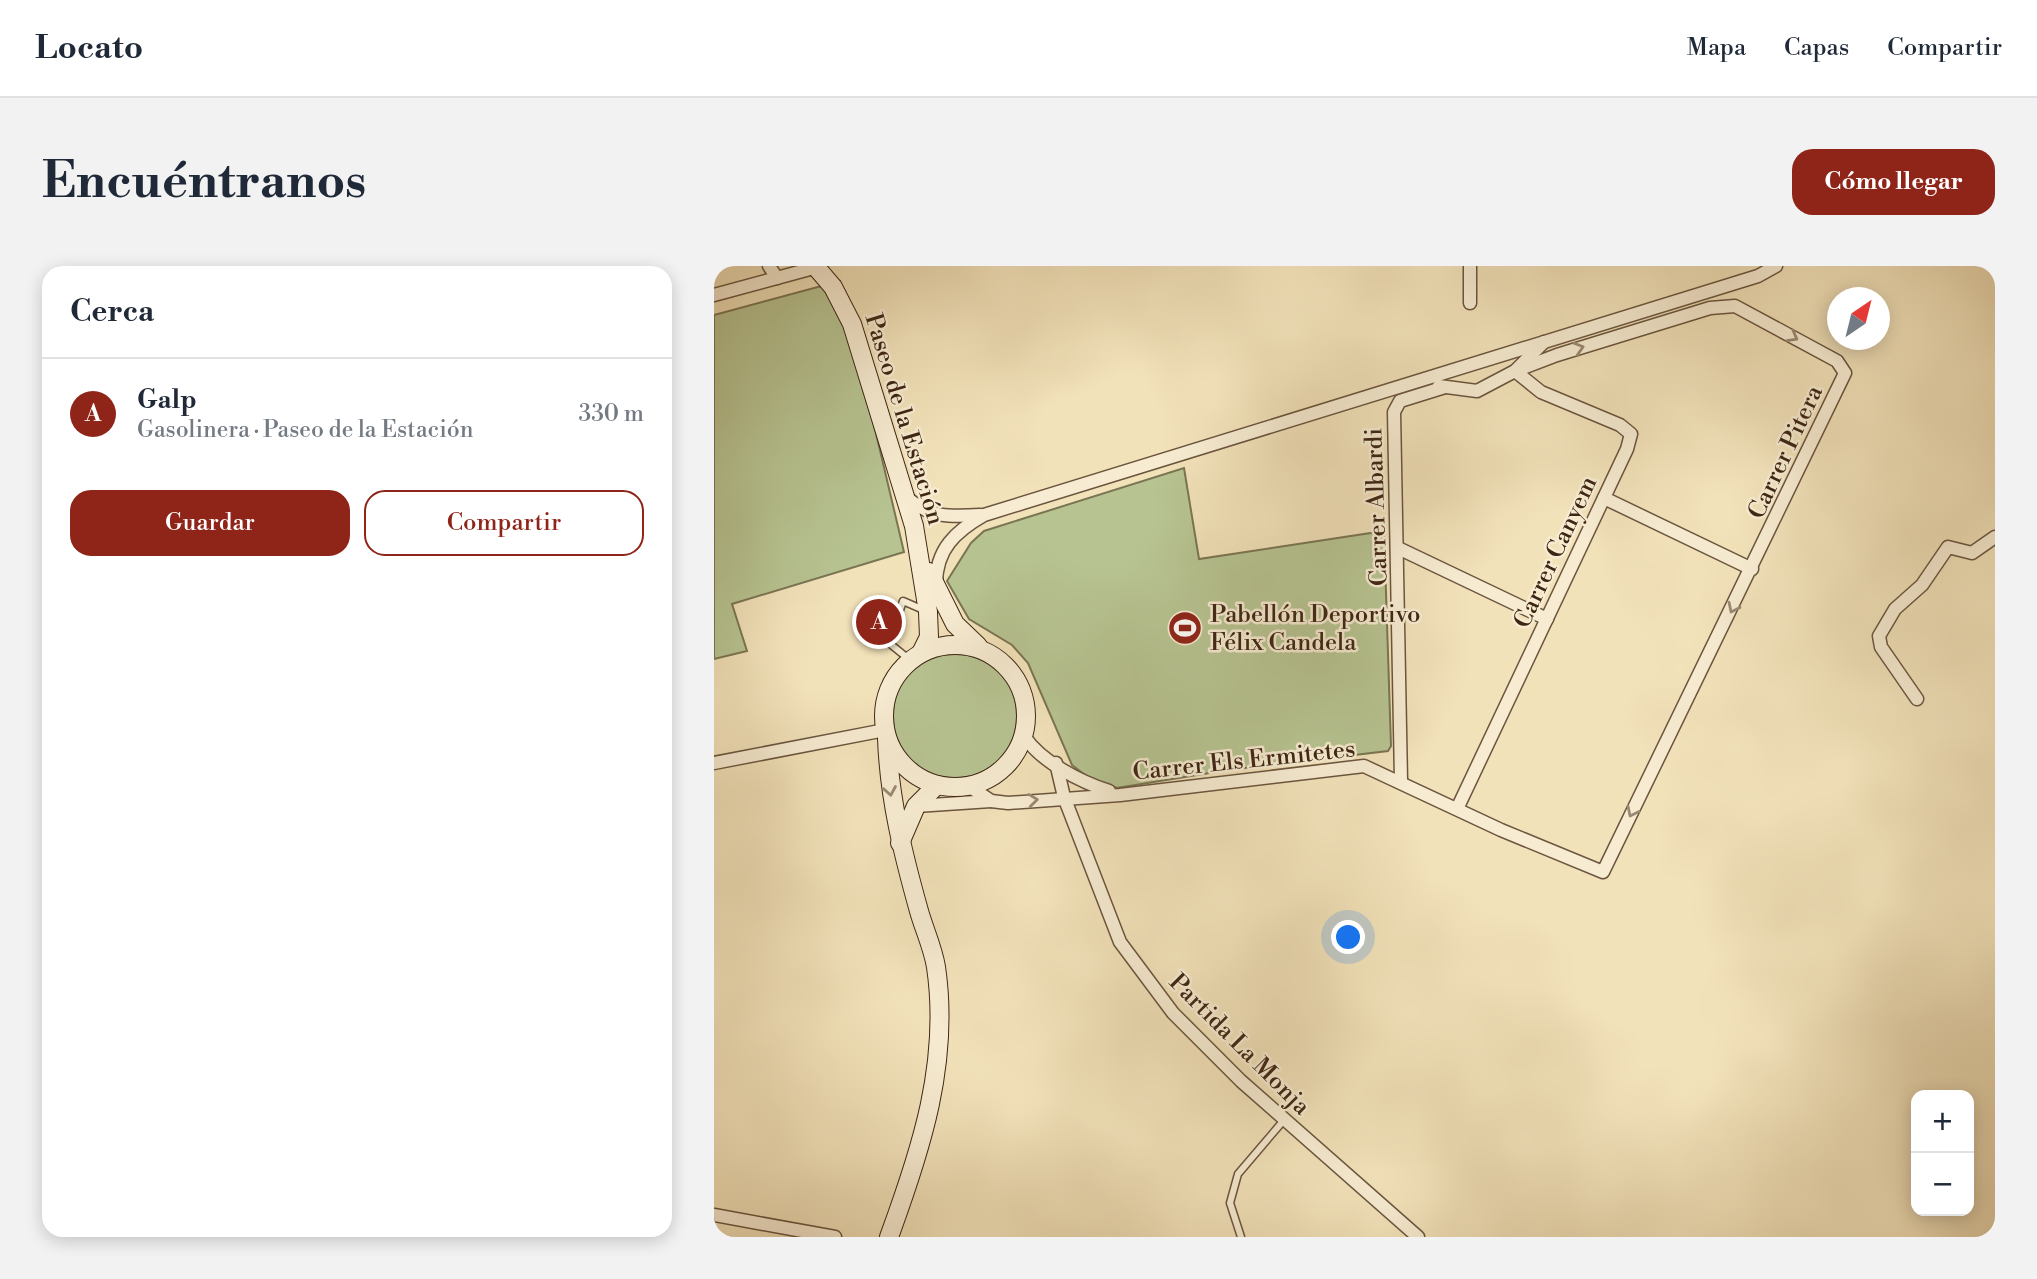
<!DOCTYPE html>
<html lang="es">
<head>
<meta charset="utf-8">
<style>
  :root { --surface:#fff; --page:#f2f2f3; --text:#1f2937; --muted:#747a83; --line:#e0e1e3; --accent:#8f2418 }
  body { margin:0; font-family:"Libre Bodoni",serif; background:var(--page); color:var(--text) }
  .controls { position:absolute; right:21px; bottom:21px; display:grid; overflow:hidden; border-radius:14px; box-shadow:0 4px 18px #0003 }
  .controls button { width:63px; height:63px; display:grid; place-items:center; padding:0; border:0; border-bottom:2px solid var(--line); background:var(--surface); color:var(--text); font:35px sans-serif }
  .compass { position:absolute; left:1113px; top:21px; width:63px; height:63px; border-radius:50%; background:var(--surface); box-shadow:0 4px 18px #0003; rotate:35deg }
  .you { position:absolute; left:635px; top:672px; width:24px; height:24px; margin:-18px; border:5px solid #fff; border-radius:50%; background:#1a73e8; box-shadow:0 0 0 10px #1a73e833 }
  .badge { display:grid; place-items:center; width:46px; height:46px; border-radius:50%; background:var(--accent); color:#fff; font-size:23px; font-weight:700 }
  .pin { position:absolute; translate:-50% -50%; border:4px solid #fff; box-shadow:0 2px 7px #0006 }
  .list { margin:0; padding:0; list-style:none }
  h2 { display:flex; justify-content:space-between; align-items:center; height:91px; margin:0; padding:0 28px; font-size:30px }
  h2 small { font-size:23px; font-weight:400; color:var(--muted) }
  .list li { display:grid; grid-template-columns:46px 1fr auto; gap:21px; align-items:center; box-sizing:border-box; height:112px; padding:0 28px; border-top:2px solid var(--line) }
  .list b { display:block; font-size:26px; white-space:nowrap }
  .list p { margin:0; font-size:23px; white-space:nowrap; color:var(--muted) }
  .list em { font-size:23px; font-style:normal; color:var(--muted) }
  .actions { display:flex; gap:14px; padding:21px 28px }
  .actions a { flex:1; padding:16px 0; border:2px solid var(--accent); border-radius:21px; text-align:center; font-size:24px; color:var(--accent) }
  .actions .main { background:var(--accent); color:#fff }
  .map { position:relative; flex:none; width:1281px; height:971px; overflow:hidden; border-radius:21px }
  header { display:flex; align-items:center; gap:42px; box-sizing:border-box; height:98px; padding:0 35px; background:var(--surface); border-bottom:2px solid var(--line) }
  header strong { font-size:33px }
  nav { display:flex; gap:38px; margin-inline-start:auto; font-size:24px }
  .intro { display:flex; align-items:center; justify-content:space-between; box-sizing:border-box; height:168px; padding:0 42px }
  h1 { margin:0; font-size:49px }
  .button { padding:18px 32px; border-radius:21px; background:var(--accent); color:#fff; font-size:24px; font-weight:700 }
  main { display:flex; gap:42px; padding:0 42px }
  aside { flex:1; background:var(--surface); border-radius:21px; box-shadow:0 4px 18px #0003 }
  .map>svg:first-child { display:block }
</style>
</head>
<body>
<header>
<strong>Locato</strong>
<nav><a>Mapa</a><a>Capas</a><a>Compartir</a></nav>
</header>
<div class="intro"><h1>Encuéntranos</h1><a class="button">Cómo llegar</a></div>
<main>
<aside>
<h2>Cerca<small></small></h2>
<ul class="list">
<li><span class="badge">A</span><div><b>Galp</b><p>Gasolinera · Paseo de la Estación</p></div><em>330 m</em></li>
</ul>
<div class="actions"><a class="main">Guardar</a><a>Compartir</a></div>
</aside>
<div class="map">
<svg width="1281" height="971" viewBox="0 0 1281 971">
  <rect width="100%" height="100%" fill="#f2e2ba"/>
  <filter id="stains"><feTurbulence type="fractalNoise" baseFrequency=".00286" numOctaves="4"/><feColorMatrix values="0 0 0 0 .2 0 0 0 0 .09 0 0 0 0 .02 0 0 0 .5 -.17"/></filter>
  <radialGradient id="worn" r=".72"><stop offset=".6" stop-color="#630" stop-opacity="0"/><stop offset="1" stop-color="#630" stop-opacity=".3"/></radialGradient>
  <!-- green -->
  <g fill="#b7c492" stroke="#7a7553" stroke-width="2">
    <path d="M126 15 190 286 18 338 33 385 0 393V49Z"/>
    <path d="M470 202 485 293 670 265 677 480 674 485 514 504 403 522 375 512 358 499 314 397 298 379 255 353 233 315 257 277 270 265Z"/>
    <circle cx="241" cy="450" r="62"/>
  </g>
  <g fill="none" stroke-linecap="round" stroke-linejoin="round">
    <!-- lane casing -->
    <g stroke="#6b553e" stroke-width="9">
      <g id="lane">
        <path d="M196 394 175 377 189 335 212 345"/>
        <path d="M527 971 516 937 524 908 570 854"/>
      </g>
    </g>
    <!-- street casing -->
    <g stroke="#6b553e" stroke-width="15">
      <g id="street">
        <path d="M55 0 63 12"/>
        <path d="M0 29 107 0"/>
        <path d="M756 37V0"/>
        <path d="M725 120 763 125 801 105 830 76"/>
        <path d="M192 231C216 252 236 251 266 249"/>
        <path d="M890 232 1038 303"/>
        <path d="M684 282 833 353"/>
        <path d="M222 318C222 283 242 265 270 249L1044 10 1062 0"/>
        <path d="M1203 433 1167 381 1165 370 1181 343 1208 319 1234 281 1258 287 1281 271"/>
        <path d="M310 470C327 496 367 516 395 525"/>
        <path d="M0 497 171 464"/>
        <path d="M342 497 350 531 406 676 459 747 527 815 704 971"/>
        <path d="M687 515 680 146 686 135 731 121"/>
        <path d="M255 520 277 535 294 537 406 529 650 500 787 564 889 606 1131 107 1123 95 1021 40 996 42 843 89 801 105 827 126 906 159 917 168 913 183 743 543"/>
        <path d="M202 540 277 535"/>
        <path d="M0 949 121 971"/>
      </g>
    </g>
    <!-- secondary casing -->
    <g stroke="#3e2614" stroke-width="20">
      <g id="secondary">
        <path d="M101 0 119 21 138 58 200 260 214 346 215 371 207 387"/>
        <path d="M215 306 241 358 264 380"/>
        <circle cx="241" cy="450" r="71"/>
        <path d="M173 472C175 532 189 588 205 645 210 663 219 682 222 701 236 796 207 884 175 971"/>
        <path d="M186 577 202 540 223 519"/>
      </g>
    </g>
    <!-- lane -->
    <use href="#lane" stroke="#f7ecd2" stroke-width="6"/>
    <!-- street -->
    <use href="#street" stroke="#f7ecd2" stroke-width="12"/>
    <!-- secondary -->
    <use href="#secondary" stroke="#f7ecd2" stroke-width="18"/>
  </g>
  <!-- one-way arrows -->
  <defs><path id="oneway-chevron" d="M-2-3.5L2.5 0L-2 3.5" fill="none" stroke-width="1.6" stroke-linecap="round" stroke-linejoin="round" transform="scale(1.75)"/></defs>
  <g stroke="#9a8973">
    <use href="#oneway-chevron" transform="translate(1079 71) rotate(29)"/>
    <use href="#oneway-chevron" transform="translate(865 82) rotate(-17)"/>
    <use href="#oneway-chevron" transform="translate(1019 342) rotate(116)"/>
    <use href="#oneway-chevron" transform="translate(176 525) rotate(80)"/>
    <use href="#oneway-chevron" transform="translate(319 534) rotate(-7)"/>
    <use href="#oneway-chevron" transform="translate(918 546) rotate(116)"/>
  </g>
  <!-- icons -->
  <defs>
    <g id="stadium-disc" transform="scale(1.75)"><circle r="9.5" fill="#8f2418" stroke="#f7ecd2"/><path d="M0-5a6.5 5 0 1 0 0 10a6.5 5 0 1 0 0-10ZM-3.5-1.8h7v3.6h-7Z" fill="#fff"/></g>
  </defs>
  <g fill-rule="evenodd">
    <use href="#stadium-disc" x="471" y="362"/>
  </g>
  <g text-anchor="middle" stroke-width="5" stroke-linejoin="round" paint-order="stroke">
    <!-- street labels -->
    <g font-size="24" fill="#3e2614" stroke="#f7ecd2">
      <text transform="translate(191 153) rotate(73)" y="8">Paseo de la Estación</text>
      <text transform="translate(1071 186) rotate(-65)" y="8">Carrer Pitera</text>
      <text transform="translate(662 241) rotate(-92)" y="8">Carrer Albardi</text>
      <text transform="translate(841 286) rotate(-65)" y="8">Carrer Canyem</text>
      <text transform="translate(530 494) rotate(-6)" y="8">Carrer Els Ermitetes</text>
      <text transform="translate(526 778) rotate(45)" y="8">Partida La Monja</text>
    </g>
    <!-- poi labels -->
    <g font-size="24" fill="#3e2614" stroke="#f7ecd2" text-anchor="start">
      <text x="496" y="356">Pabellón Deportivo<tspan x="496" dy="28">Félix Candela</tspan></text>
    </g>
  </g>
  <rect width="100%" height="100%" filter="url(#stains)"/>
  <rect width="100%" height="100%" fill="url(#worn)"/>
</svg>
<div class="controls">
<button>+</button>
<button>−</button>
</div>
<svg class="compass" viewBox="-18 -18 36 36"><path d="M0-13l5 13h-10z" fill="#e53935"/><path d="M0 13l5-13h-10z" fill="#747a83"/></svg>
<div class="you"></div>
<div class="pin badge" style="left:165px;top:356px">A</div>
</div>
</main>
</body>
</html>
